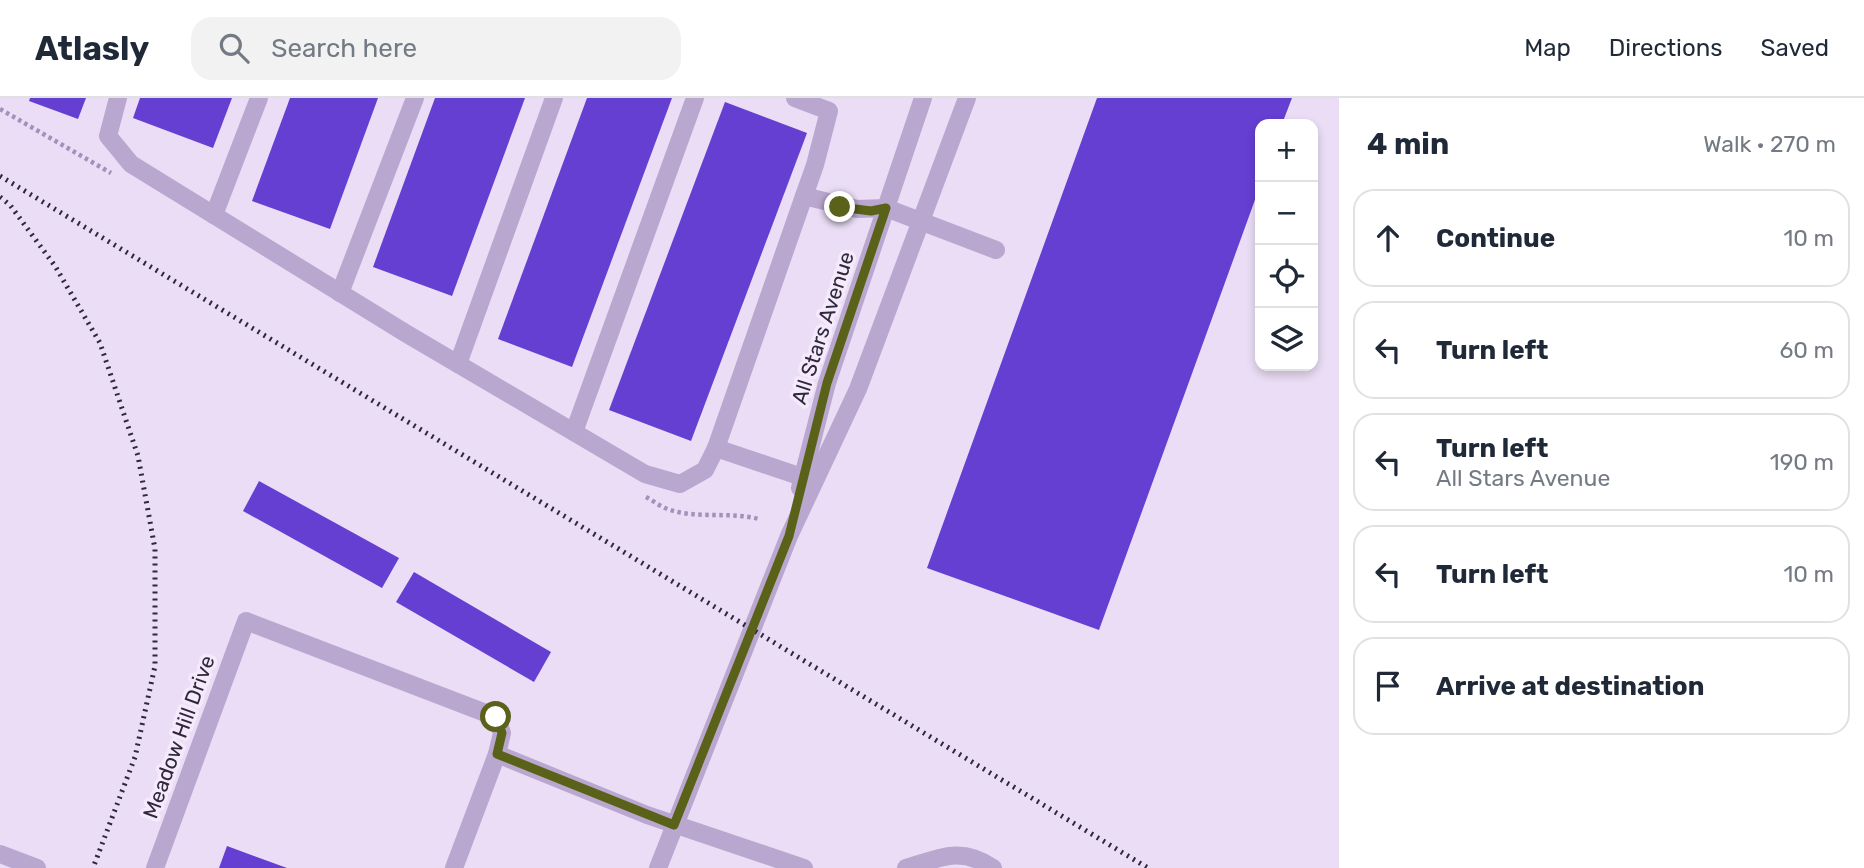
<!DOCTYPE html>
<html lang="en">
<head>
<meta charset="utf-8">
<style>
  :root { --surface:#fff; --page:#f2f2f3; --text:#1f2937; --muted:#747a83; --line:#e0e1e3 }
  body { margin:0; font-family:Rubik,sans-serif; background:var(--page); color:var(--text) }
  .controls { position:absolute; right:21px; top:21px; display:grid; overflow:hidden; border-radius:14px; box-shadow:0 4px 10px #0003 }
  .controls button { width:63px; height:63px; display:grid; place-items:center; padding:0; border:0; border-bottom:2px solid var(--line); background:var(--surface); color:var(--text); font:35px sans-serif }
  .stop { position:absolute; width:21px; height:21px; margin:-16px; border:5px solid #5a6119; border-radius:50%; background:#fff }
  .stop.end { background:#5a6119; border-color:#fff; box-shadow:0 2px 7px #0008 }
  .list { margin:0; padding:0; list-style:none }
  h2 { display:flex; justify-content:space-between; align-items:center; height:91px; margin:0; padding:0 28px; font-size:30px }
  h2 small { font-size:23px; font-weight:400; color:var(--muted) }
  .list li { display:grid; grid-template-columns:46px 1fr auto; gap:21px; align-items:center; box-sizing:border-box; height:98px; margin:0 14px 14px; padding:0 14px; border:2px solid var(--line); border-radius:21px }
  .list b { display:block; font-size:26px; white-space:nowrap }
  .list p { margin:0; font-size:23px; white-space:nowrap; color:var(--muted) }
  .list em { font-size:23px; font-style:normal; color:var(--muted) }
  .icon { flex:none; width:38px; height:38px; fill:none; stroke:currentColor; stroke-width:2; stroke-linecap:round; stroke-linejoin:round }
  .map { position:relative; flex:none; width:1339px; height:770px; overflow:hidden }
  header { display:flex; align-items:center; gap:42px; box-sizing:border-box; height:98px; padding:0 35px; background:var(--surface); border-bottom:2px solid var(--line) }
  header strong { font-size:33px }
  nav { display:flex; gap:38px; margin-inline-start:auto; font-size:24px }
  .search { width:490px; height:63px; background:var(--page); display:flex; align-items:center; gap:18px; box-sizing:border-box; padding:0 24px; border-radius:21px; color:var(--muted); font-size:26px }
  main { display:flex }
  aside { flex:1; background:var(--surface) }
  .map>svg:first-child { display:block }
</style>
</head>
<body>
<header>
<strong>Atlasly</strong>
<div class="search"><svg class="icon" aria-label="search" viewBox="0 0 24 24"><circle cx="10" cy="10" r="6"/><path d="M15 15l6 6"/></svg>Search here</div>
<nav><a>Map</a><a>Directions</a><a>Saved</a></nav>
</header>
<main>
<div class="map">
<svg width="1339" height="770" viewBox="0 0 1339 770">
  <rect width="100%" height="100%" fill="#eaddf5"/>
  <!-- building -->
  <g fill="#653ed2">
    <path d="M30 0H86L78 21 29 3Z"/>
    <path d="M140 0H232L213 50 133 20Z"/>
    <path d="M290 0H378L330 131 252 103Z"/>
    <path d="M435 0H525L452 198 373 169Z"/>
    <path d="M587 0H672L572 269 498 241Z"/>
    <path d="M1097 0H1292L1282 26H1260V88L1099 532 927 470Z"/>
    <path d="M725 4 807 35 691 343 609 312Z"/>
    <path d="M259 383 399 460 382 490 243 413Z"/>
    <path d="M414 474 551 554 534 584 396 504Z"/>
    <path d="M227 748 287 770H219Z"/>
  </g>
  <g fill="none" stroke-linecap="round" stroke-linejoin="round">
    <!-- path -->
    <g stroke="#a491bb" stroke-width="4.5" stroke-dasharray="3.5 3.5" stroke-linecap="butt">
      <path d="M0 11 111 75"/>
      <path d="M646 399C652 402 658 407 665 410 694 422 729 413 759 421"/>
    </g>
    <!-- minor -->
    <g stroke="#baa7cf" stroke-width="18">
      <path d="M118 0 108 38 131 66 407 236 645 376 680 386 705 372 716 350"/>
      <path d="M795 0 829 13 815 67 804 98"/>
      <path d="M214 117 259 0"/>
      <path d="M340 195 415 0"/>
      <path d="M458 266 554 0"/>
      <path d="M574 334 695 0"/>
      <path d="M802 379 716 350 804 98 857 111 886 110 996 152"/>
      <path d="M800 390 827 285 923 0"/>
      <path d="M0 756 37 770"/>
      <path d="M155 770 246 523 496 619 502 635 497 656 647 717 804 770"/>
      <path d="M454 770 497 656"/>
      <path d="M658 770 789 438 858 291 967 0"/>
      <path d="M906 770C940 760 960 748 993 770"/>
    </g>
    <!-- rail -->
    <g stroke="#2e283a" stroke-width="5" stroke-dasharray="2 5" stroke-linecap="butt">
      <path d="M0 78 1148 770"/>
      <path d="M0 99 10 107 55 168 100 245 138 358 155 451V568L135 659 93 770"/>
    </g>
  </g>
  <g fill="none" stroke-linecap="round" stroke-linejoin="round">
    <!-- route -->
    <path stroke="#5a6119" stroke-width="9" d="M496 619 502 635 497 656 674 727 789 438 827 285 886 110 871 113 840 109"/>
  </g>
  <g text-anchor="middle" stroke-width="7" stroke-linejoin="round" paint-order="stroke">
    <!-- street labels -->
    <g font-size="21" fill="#2e283a" stroke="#f4eafc">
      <text transform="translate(823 230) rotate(-72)" y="7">All Stars Avenue</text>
      <text transform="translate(179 639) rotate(-70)" y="7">Meadow Hill Drive</text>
    </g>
  </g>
</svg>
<div class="controls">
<button>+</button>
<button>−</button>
<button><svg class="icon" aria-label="locate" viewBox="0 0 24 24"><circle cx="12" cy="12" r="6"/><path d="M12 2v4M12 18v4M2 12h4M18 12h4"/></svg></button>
<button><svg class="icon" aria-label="layers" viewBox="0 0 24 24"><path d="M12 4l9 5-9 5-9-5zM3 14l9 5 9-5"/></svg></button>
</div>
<div class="stop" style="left:496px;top:619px"></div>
<div class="stop end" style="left:840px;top:109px"></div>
</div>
<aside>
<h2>4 min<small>Walk · 270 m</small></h2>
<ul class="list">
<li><svg class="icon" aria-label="ahead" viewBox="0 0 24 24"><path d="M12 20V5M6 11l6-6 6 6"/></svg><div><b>Continue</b></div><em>10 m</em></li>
<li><svg class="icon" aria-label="left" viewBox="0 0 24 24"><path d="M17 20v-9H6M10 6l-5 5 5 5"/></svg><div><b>Turn left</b></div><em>60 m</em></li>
<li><svg class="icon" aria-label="left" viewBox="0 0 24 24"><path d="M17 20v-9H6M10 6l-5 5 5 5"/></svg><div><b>Turn left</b><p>All Stars Avenue</p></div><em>190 m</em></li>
<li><svg class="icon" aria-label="left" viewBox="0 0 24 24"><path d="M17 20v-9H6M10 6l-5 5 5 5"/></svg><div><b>Turn left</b></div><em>10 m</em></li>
<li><svg class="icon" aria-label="arrive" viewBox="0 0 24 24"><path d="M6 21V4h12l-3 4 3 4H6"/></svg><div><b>Arrive at destination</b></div></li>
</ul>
</aside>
</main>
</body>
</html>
